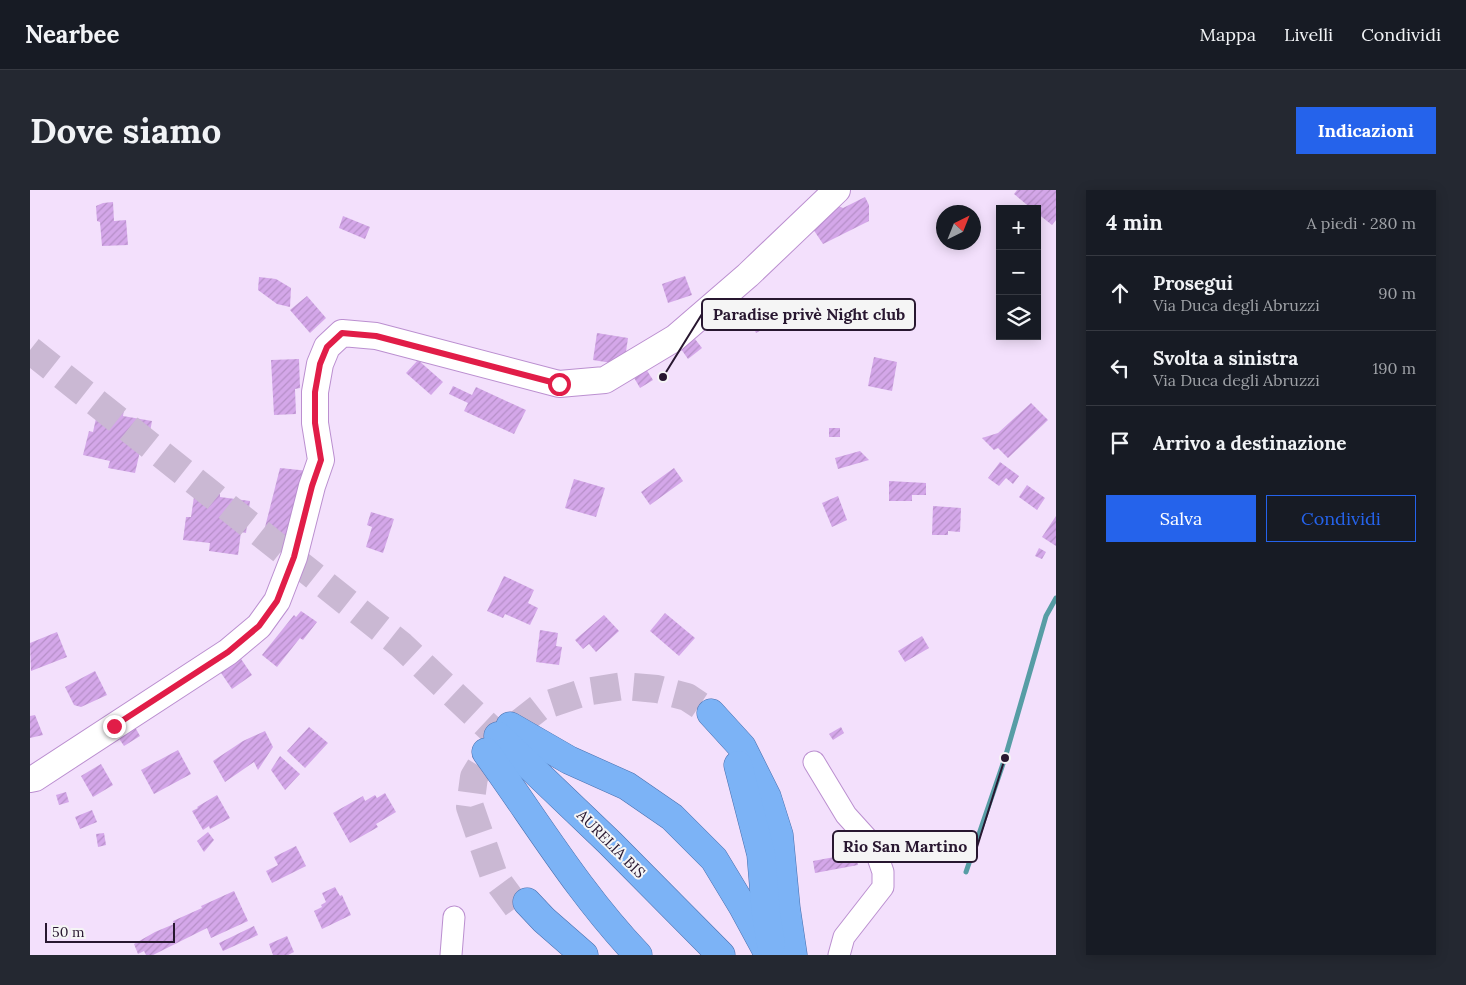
<!DOCTYPE html>
<html lang="it">
<head>
<meta charset="utf-8">
<style>
  :root { --surface:#171b24; --page:#242831; --text:#f1f3f6; --muted:#9ea1a6; --line:#363941; --accent:#2563eb }
  body { margin:0; font-family:Lora,serif; background:var(--page); color:var(--text) }
  .controls { position:absolute; right:15px; top:15px; display:grid; overflow:hidden; border-radius:0px; box-shadow:0 2px 12px #0003 }
  .controls button { width:45px; height:45px; display:grid; place-items:center; padding:0; border:0; border-bottom:1px solid var(--line); background:var(--surface); color:var(--text); font:25px sans-serif }
  .compass { position:absolute; left:906px; top:15px; width:45px; height:45px; border-radius:50%; background:var(--surface); box-shadow:0 2px 12px #0003; rotate:43deg }
  .scale { position:absolute; left:15px; bottom:12px; width:130px; box-sizing:border-box; padding-left:5px; border:2px solid #281730; border-top:0; font-size:14px; line-height:18px; white-space:nowrap; color:#281730; -webkit-text-stroke:4px #f5f5f5; paint-order:stroke }
  .stop { position:absolute; width:15px; height:15px; margin:-11px; border:4px solid #e11d48; border-radius:50%; background:#fff }
  .stop.end { background:#e11d48; border-color:#fff; box-shadow:0 1px 5px #0008 }
  .list { margin:0; padding:0; list-style:none }
  h2 { display:flex; justify-content:space-between; align-items:center; height:65px; margin:0; padding:0 20px; font-size:21px }
  h2 small { font-size:16px; font-weight:400; color:var(--muted) }
  .list li { display:grid; grid-template-columns:32px 1fr auto; gap:15px; align-items:center; box-sizing:border-box; height:75px; padding:0 20px; border-top:1px solid var(--line) }
  .list b { display:block; font-size:19px; white-space:nowrap }
  .list p { margin:0; font-size:16px; white-space:nowrap; color:var(--muted) }
  .list em { font-size:16px; font-style:normal; color:var(--muted) }
  .actions { display:flex; gap:10px; padding:15px 20px }
  .actions a { flex:1; padding:11px 0; border:1px solid var(--accent); border-radius:0px; text-align:center; font-size:18px; color:var(--accent) }
  .actions .main { background:var(--accent); color:#fff }
  .icon { flex:none; width:28px; height:28px; fill:none; stroke:currentColor; stroke-width:2; stroke-linecap:round; stroke-linejoin:round }
  .map { position:relative; flex:none; width:1026px; height:765px; overflow:hidden; border-radius:0px }
  header { display:flex; align-items:center; gap:30px; box-sizing:border-box; height:70px; padding:0 25px; background:var(--surface); border-bottom:1px solid var(--line) }
  header strong { font-size:24px }
  nav { display:flex; gap:28px; margin-inline-start:auto; font-size:18px }
  .intro { display:flex; align-items:center; justify-content:space-between; box-sizing:border-box; height:120px; padding:0 30px }
  h1 { margin:0; font-size:35px }
  .button { padding:12px 22px; border-radius:0px; background:var(--accent); color:#fff; font-size:18px; font-weight:700 }
  main { display:flex; gap:30px; padding:0 30px }
  aside { flex:1; background:var(--surface); border-radius:0px; box-shadow:0 2px 12px #0003 }
  .map>svg:first-child { display:block }
</style>
</head>
<body>
<header>
<strong>Nearbee</strong>
<nav><a>Mappa</a><a>Livelli</a><a>Condividi</a></nav>
</header>
<div class="intro"><h1>Dove siamo</h1><a class="button">Indicazioni</a></div>
<main>
<div class="map">
<svg width="1026" height="765" viewBox="0 0 1026 765">
  <defs>
    <pattern id="building-hatch" width="6" height="6" patternUnits="userSpaceOnUse" patternTransform="scale(1.25)"><rect width="6" height="6" fill="#d4a7e9"/><path d="M-1 1l2-2M0 6l6-6M5 7l2-2" fill="none" stroke="#b68fc8"/></pattern>
  </defs>
  <rect width="100%" height="100%" fill="#f3e0fc"/>
  <g fill="none" stroke-linecap="round" stroke-linejoin="round">
    <!-- stream -->
    <path stroke="#579da5" stroke-width="5" d="M936 682 975 568 1016 426 1026 408"/>
  </g>
  <!-- building -->
  <g fill="url(#building-hatch)">
    <path d="M987 0H1026V30L1022 35 1007 23V19H1002L984 4Z"/>
    <path d="M835 7 839 15V31L793 54 781 36 804 14 813 18Z"/>
    <path d="M83 12 84 31 96 30 98 55 72 56 70 32 67 31 66 16 73 13Z"/>
    <path d="M313 26 340 37 335 49 309 38Z"/>
    <path d="M655 86 662 105 638 113 632 94Z"/>
    <path d="M229 87 246 89 261 98 260 117 247 114 228 100Z"/>
    <path d="M277 106 296 128 280 143 260 120Z"/>
    <path d="M739 120 745 133 726 143 720 130Z"/>
    <path d="M567 143 598 148 594 175 563 170Z"/>
    <path d="M665 149 672 158 658 169 651 159Z"/>
    <path d="M844 167 867 172 862 201 838 196Z"/>
    <path d="M269 169 270 198 265 199 266 224 244 225 241 170Z"/>
    <path d="M388 170 413 192 401 205 376 183Z"/>
    <path d="M616 179 623 190 610 198 603 186Z"/>
    <path d="M423 196 442 205 446 197 496 220 484 244 434 221 438 213 419 204Z"/>
    <path d="M1001 213 1018 230 978 268 968 258 964 260 952 248 968 243Z"/>
    <path d="M69 215 94 220 93 226 122 231 117 258 111 257 105 283 78 278 80 271 53 265 59 241 63 242Z"/>
    <rect x="799" y="238" width="11" height="9"/>
    <path d="M830 261 839 270 808 279 805 268Z"/>
    <path d="M970 272 989 286 983 294 976 288 969 296 958 288Z"/>
    <path d="M250 278 279 281 253 363 230 357Z"/>
    <path d="M644 278 653 291 620 315 611 302Z"/>
    <path d="M544 289 575 298 566 327 535 318Z"/>
    <path d="M859 291 896 293V305H882V311H859Z"/>
    <path d="M997 295 1015 308 1007 320 989 307Z"/>
    <path d="M165 300 190 304V307L220 311 216 343 211 342 208 365 179 361 180 353 153 350 156 327H161Z"/>
    <path d="M808 306 817 330 802 337 792 313Z"/>
    <path d="M903 316 931 318 930 342 918 341V345H902Z"/>
    <path d="M341 322 364 329 353 363 336 357 342 337 337 335Z"/>
    <path d="M1026 326V356L1012 347Z"/>
    <path d="M1009 358 1016 362 1012 369 1005 366Z"/>
    <path d="M474 386 504 400 498 413 508 418 500 435 475 424 473 428 457 421Z"/>
    <path d="M271 421 287 432 273 450 270 448 247 477 232 465 264 425 266 427Z"/>
    <path d="M635 423 665 448 649 466 620 441Z"/>
    <path d="M574 425 589 441 566 462 559 454 553 459 545 450Z"/>
    <path d="M510 440 528 443 526 456 532 457 529 475 506 472Z"/>
    <path d="M27 442 37 467 1 481 0 453Z"/>
    <path d="M892 446 899 458 875 472 868 461Z"/>
    <path d="M209 466 222 485 202 499 189 480Z"/>
    <path d="M65 481 77 505 51 517 44 515 35 497Z"/>
    <path d="M5 525 13 545 0 548V526Z"/>
    <path d="M105 537 110 546 94 556 88 547Z"/>
    <path d="M279 537 298 553 275 578 257 561Z"/>
    <path d="M811 537 814 543 803 550 799 544Z"/>
    <path d="M235 541 243 557 228 580 224 572 195 592 183 571 213 551Z"/>
    <path d="M148 560 161 584 124 604 111 580Z"/>
    <path d="M250 566 270 584 255 600 241 580Z"/>
    <path d="M71 574 83 595 63 607 51 586Z"/>
    <path d="M36 602 39 612 29 615 26 605Z"/>
    <path d="M355 603 366 622 346 634 348 637 320 653 303 623 333 606 335 611 345 605 347 608Z"/>
    <path d="M187 605 200 628 180 639 179 636 173 640 162 621 168 618 167 617Z"/>
    <path d="M62 620 67 632 50 639 45 627Z"/>
    <path d="M178 642 184 650 174 662 167 651Z"/>
    <path d="M74 643 76 655 68 657 66 644Z"/>
    <path d="M266 656 276 676 242 693 236 681 248 675 244 667Z"/>
    <path d="M826 663 828 675 785 683 783 671Z"/>
    <path d="M305 697 310 706 312 705 321 725 292 739 284 721 292 717 291 715 296 712 292 703Z"/>
    <path d="M204 701 218 731 181 748 177 738 123 765H116L114 761 108 764 104 754 125 742 144 734 143 731 172 718 171 716Z"/>
    <path d="M224 736 228 745 193 761 189 753Z"/>
    <path d="M257 746 264 762 258 765H243L239 754Z"/>
  </g>
  <g fill="none" stroke-linecap="round" stroke-linejoin="round">
    <!-- trunk-tunnel -->
    <g stroke="#cab8d3" stroke-width="28" stroke-dasharray="28 14" stroke-linecap="butt">
      <path d="M0 160 371 455 468 546"/>
      <path d="M487 717 464 686 440 617 444 587 465 552 510 517 555 502 594 496 627 499 657 507 681 523"/>
    </g>
    <!-- minor casing -->
    <g stroke="#bb8fd0" stroke-width="23">
      <g id="minor">
        <path d="M784 572 816 625 844 656 853 682V697L814 747 809 765"/>
        <path d="M421 765 424 727"/>
      </g>
    </g>
    <!-- tertiary casing -->
    <g stroke="#bb8fd0" stroke-width="28">
      <path id="tertiary" d="M0 589 5 588 198 462 229 436 247 411 264 367 282 296 291 270 285 233V202L290 174 297 157 312 143 346 146 529 194 575 190 645 148 718 85 807 0"/>
    </g>
    <!-- trunk casing -->
    <g stroke="#4a70af" stroke-width="29">
      <g id="trunk">
        <path d="M681 523 712 557 737 607 749 645 756 718 763 765"/>
        <path d="M480 536 539 570 597 596 642 627 684 669 713 717 739 765"/>
        <path d="M468 546 580 653 691 765"/>
        <path d="M456 562C506 631 549 703 608 765"/>
        <path d="M708 575 731 664 736 724 741 754"/>
        <path d="M497 712 514 730 554 765"/>
      </g>
    </g>
    <!-- minor -->
    <use href="#minor" stroke="#fff" stroke-width="21"/>
    <!-- tertiary -->
    <use href="#tertiary" stroke="#fff" stroke-width="26"/>
    <!-- trunk -->
    <use href="#trunk" stroke="#7cb3f6" stroke-width="28"/>
  </g>
  <g fill="none" stroke-linecap="round" stroke-linejoin="round">
    <!-- route -->
    <path stroke="#e11d48" stroke-width="6" d="M84 536 198 462 229 436 247 411 264 367 282 296 291 270 285 233V202L290 174 297 157 312 143 346 146 529 194"/>
  </g>
  <g text-anchor="middle" stroke-width="4" stroke-linejoin="round" paint-order="stroke">
    <!-- street labels -->
    <g font-size="15" fill="#281730" stroke="#f5f5f5">
      <text transform="translate(581 654) rotate(45)" y="5">AURELIA BIS</text>
    </g>
  </g>
  <!-- callouts -->
  <path fill="none" stroke="#281730" stroke-width="2" d="M633 187L672 124M975 568L947 657"/>
  <g fill="#281730" stroke="#f5f5f5" stroke-width="2">
    <circle cx="633" cy="187" r="5"/>
    <circle cx="975" cy="568" r="5"/>
  </g>
  <g fill="#f5f5f5" stroke="#281730" stroke-width="2">
    <rect x="672" y="109" width="213" height="31" rx="5"/>
    <rect x="803" y="641" width="144" height="31" rx="5"/>
  </g>
  <g font-size="16" text-anchor="middle" font-weight="bold" fill="#281730">
    <text x="779" y="130">Paradise privè Night club</text>
    <text x="875" y="662">Rio San Martino</text>
  </g>
</svg>
<div class="controls">
<button>+</button>
<button>−</button>
<button><svg class="icon" aria-label="layers" viewBox="0 0 24 24"><path d="M12 4l9 5-9 5-9-5zM3 14l9 5 9-5"/></svg></button>
</div>
<svg class="compass" viewBox="-18 -18 36 36"><path d="M0-13l5 13h-10z" fill="#e53935"/><path d="M0 13l5-13h-10z" fill="#9ea1a6"/></svg>
<div class="scale">50 m</div>
<div class="stop" style="left:529px;top:194px"></div>
<div class="stop end" style="left:84px;top:536px"></div>
</div>
<aside>
<h2>4 min<small>A piedi · 280 m</small></h2>
<ul class="list">
<li><svg class="icon" aria-label="ahead" viewBox="0 0 24 24"><path d="M12 20V5M6 11l6-6 6 6"/></svg><div><b>Prosegui</b><p>Via Duca degli Abruzzi</p></div><em>90 m</em></li>
<li><svg class="icon" aria-label="left" viewBox="0 0 24 24"><path d="M17 20v-9H6M10 6l-5 5 5 5"/></svg><div><b>Svolta a sinistra</b><p>Via Duca degli Abruzzi</p></div><em>190 m</em></li>
<li><svg class="icon" aria-label="arrive" viewBox="0 0 24 24"><path d="M6 21V4h12l-3 4 3 4H6"/></svg><div><b>Arrivo a destinazione</b></div></li>
</ul>
<div class="actions"><a class="main">Salva</a><a>Condividi</a></div>
</aside>
</main>
</body>
</html>
